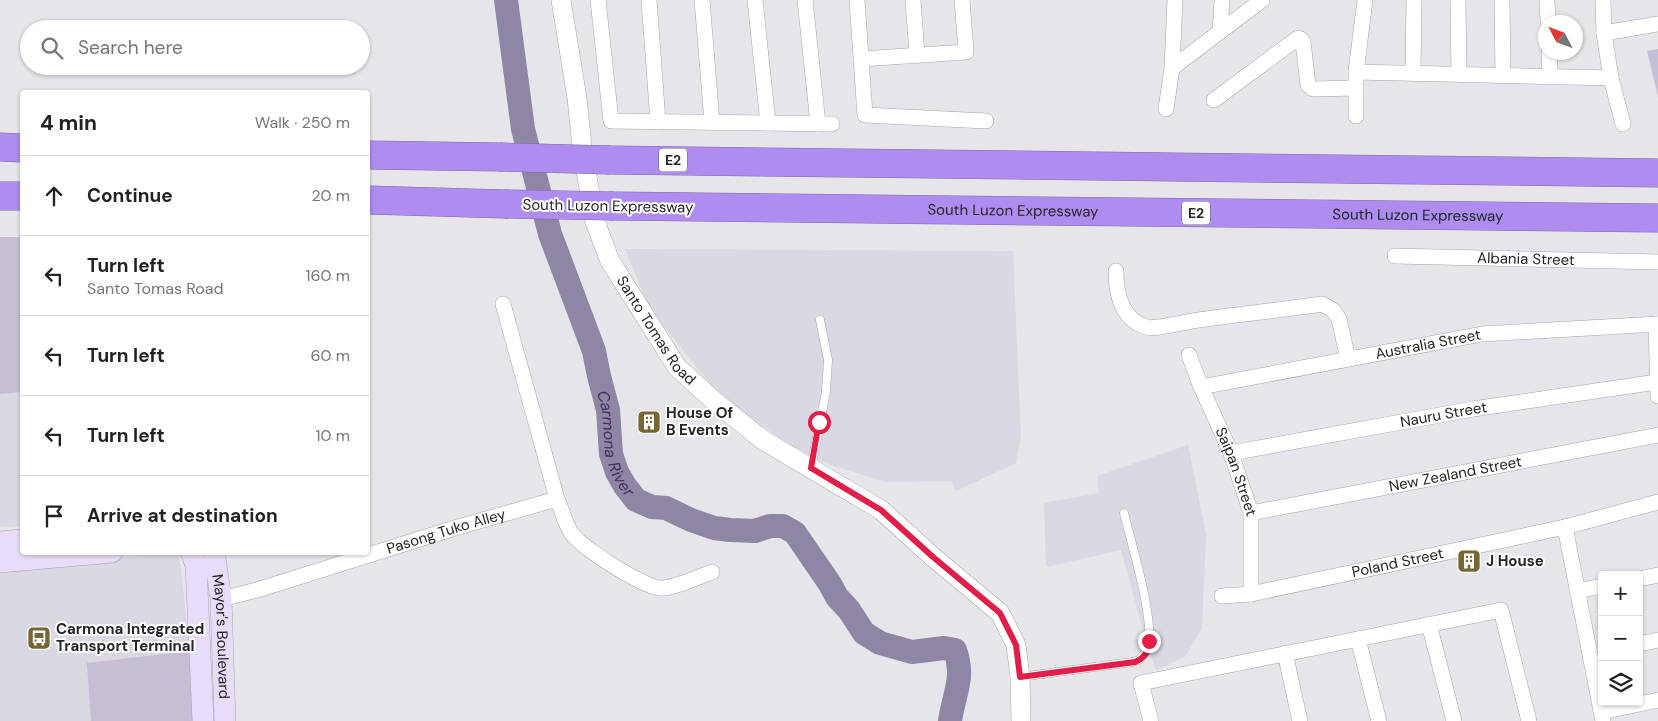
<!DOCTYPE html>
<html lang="en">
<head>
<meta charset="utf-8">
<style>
  :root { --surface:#fff; --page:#f6f6f6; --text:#222; --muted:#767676; --line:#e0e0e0 }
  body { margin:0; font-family:"DM Sans",sans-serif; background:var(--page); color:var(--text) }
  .controls { position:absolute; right:15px; bottom:15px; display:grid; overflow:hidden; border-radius:5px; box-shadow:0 1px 4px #0004 }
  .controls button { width:45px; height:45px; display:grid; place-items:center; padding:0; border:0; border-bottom:1px solid var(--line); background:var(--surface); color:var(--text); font:25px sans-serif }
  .compass { position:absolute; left:1538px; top:15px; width:45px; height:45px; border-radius:50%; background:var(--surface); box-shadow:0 1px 4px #0004; rotate:311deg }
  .stop { position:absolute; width:15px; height:15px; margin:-11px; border:4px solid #e11d48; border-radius:50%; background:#fff }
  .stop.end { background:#e11d48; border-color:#fff; box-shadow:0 1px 5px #0008 }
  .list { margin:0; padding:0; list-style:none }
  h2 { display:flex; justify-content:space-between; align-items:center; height:65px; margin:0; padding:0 20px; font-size:21px }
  h2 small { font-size:16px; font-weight:400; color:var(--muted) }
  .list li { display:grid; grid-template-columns:32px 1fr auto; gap:15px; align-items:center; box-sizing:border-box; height:80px; padding:0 20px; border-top:1px solid var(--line) }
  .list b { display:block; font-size:19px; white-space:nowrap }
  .list p { margin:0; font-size:16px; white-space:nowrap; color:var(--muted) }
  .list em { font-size:16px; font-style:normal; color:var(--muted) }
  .icon { flex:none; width:28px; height:28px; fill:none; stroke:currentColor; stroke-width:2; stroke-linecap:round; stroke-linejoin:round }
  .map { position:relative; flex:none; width:1658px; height:721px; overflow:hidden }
  .search { position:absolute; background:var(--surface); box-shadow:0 1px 4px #0004; left:20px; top:20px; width:350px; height:55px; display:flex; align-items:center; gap:12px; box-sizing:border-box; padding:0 18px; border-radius:28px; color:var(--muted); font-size:19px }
  .panel { position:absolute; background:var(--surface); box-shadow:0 1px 4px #0004; left:20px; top:90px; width:350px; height:465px; border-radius:5px }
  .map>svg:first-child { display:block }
</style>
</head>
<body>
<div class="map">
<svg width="1658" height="721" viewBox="0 0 1658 721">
  <rect width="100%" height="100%" fill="#e6e5e9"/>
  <!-- built -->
  <g fill="#dad8e2">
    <path d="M625 249 1013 251 1021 437 1016 463 956 491 951 481 885 482 822 462 785 442 716 391 649 308Z"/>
    <path d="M22 392V526L0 527V394Z"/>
    <path d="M1188 445 1206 534 1202 628 1185 657 1156 670 1149 651 1121 550 1046 567 1044 503 1099 493 1097 476Z"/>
    <path d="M179 553 190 651 195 721H0V568Z"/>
  </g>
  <!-- green -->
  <g fill="#c5bed4">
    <path d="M1658 49V97L1647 51Z"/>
    <path d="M0 237H22V392L0 394Z"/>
    <path d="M190 651 194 721H91L87 663Z"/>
  </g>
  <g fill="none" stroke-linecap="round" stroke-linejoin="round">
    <!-- river -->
    <path stroke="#8f86a5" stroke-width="24" id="s1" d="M506 0 523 129 550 234 594 351 599 376 608 410 611 454 617 472 625 486 636 500 652 507 666 508 691 520 714 528 730 530 755 531 770 526H783L795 533 830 584 837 597 849 610 864 633 880 643 912 652 944 648 955 650C965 678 954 693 950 721"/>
    <!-- service casing -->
    <g stroke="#a6a6a9" stroke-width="9">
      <g id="service">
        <path d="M811 468 826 392 828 360 820 320"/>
        <path d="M1020 677 1132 662 1139 660 1147 651C1157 625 1131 543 1124 513"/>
      </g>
    </g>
    <!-- minor casing -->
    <g stroke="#a6a6a9" stroke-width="16">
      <g id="minor">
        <path d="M598 0 611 121 832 124"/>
        <path d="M649 0 658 122"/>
        <path d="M702 0 712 122"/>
        <path d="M755 0 768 123"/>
        <path d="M805 0 818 124"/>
        <path d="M857 0 865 115 986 121"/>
        <path d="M913 0 917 55"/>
        <path d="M1458 0 1459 73"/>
        <path d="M1502 0 1503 75"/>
        <path d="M1547 0 1548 22"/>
        <path d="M1603 0 1604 33 1611 78 1623 124"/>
        <path d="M1220 32 1222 0"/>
        <path d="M1604 33 1658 24"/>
        <path d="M1549 52 1550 75"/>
        <path d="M861 59 966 52 962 0"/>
        <path d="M1172 68 1262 0"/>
        <path d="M1356 72 1611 78"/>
        <path d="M1413 72 1414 0"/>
        <path d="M1214 100 1298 38 1301 39 1303 42 1308 85 1313 89 1356 88"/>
        <path d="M1166 109 1172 68 1175 0"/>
        <path d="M1356 116V72L1365 0"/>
        <path id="s2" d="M1395 256 1658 262"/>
        <path d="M1116 271C1116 294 1121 319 1146 327 1155 330 1188 321 1199 320 1240 314 1281 310 1322 304L1333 310 1339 319 1348 359"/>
        <path d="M1656 324 1658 396"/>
        <path id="s3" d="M1189 355 1201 387 1231 453 1251 513V594"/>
        <path id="s4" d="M1201 387 1482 334 1658 324"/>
        <path id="s5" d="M1231 453 1473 409 1657 382"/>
        <path d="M557 499C562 510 565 524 572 534 582 548 648 591 664 588 679 586 698 577 712 572"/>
        <path id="s6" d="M1251 513 1658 435"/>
        <path d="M1565 527 1603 721"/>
        <path d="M1639 579 1658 575"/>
        <path d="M1577 591 1602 586"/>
        <path id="s7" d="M1222 596 1251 594 1565 527 1658 502"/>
        <path id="s8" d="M221 599 257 590 458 527 557 499 503 304"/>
        <path d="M1429 624 1454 721"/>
        <path d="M1358 639 1379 721"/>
        <path d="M1639 644 1658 640"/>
        <path d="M1285 653 1300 721"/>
        <path d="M1601 712 1658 700"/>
        <path d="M1151 721 1141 683 1501 610 1529 721"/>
      </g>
    </g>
    <!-- tertiary casing -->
    <g stroke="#a6a6a9" stroke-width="20">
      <g id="tertiary">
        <path id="s9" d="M561 0 577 98 582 146 594 219 610 261 677 367 713 400 763 440 881 510 933 557 1000 613 1016 645 1020 677 1021 721"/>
      </g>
    </g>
    <!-- secondary casing -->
    <g stroke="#a6a6a9" stroke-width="22">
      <g id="secondary">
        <path d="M0 542 22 540"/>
        <path d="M191 552 196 565 203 721"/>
        <path id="s10" d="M214 552 221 599 225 721"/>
        <path d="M0 562 112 552"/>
      </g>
    </g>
    <!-- motorway casing -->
    <g stroke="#7f68a9" stroke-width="29">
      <g id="motorway">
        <path d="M0 147 22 148"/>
        <path d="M368 155 500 157"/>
        <path d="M610 160 1658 173"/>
        <path d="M0 196H22"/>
        <path d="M368 200 505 204"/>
        <path id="s11" d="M613 206 1658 218"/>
      </g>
    </g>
    <!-- service -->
    <use href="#service" stroke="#fff" stroke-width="8"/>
    <!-- minor -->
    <use href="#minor" stroke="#fff" stroke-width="15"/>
    <!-- tertiary -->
    <use href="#tertiary" stroke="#fff" stroke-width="19"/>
    <!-- secondary -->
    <use href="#secondary" stroke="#e7dcfa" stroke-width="21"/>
    <!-- motorway -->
    <use href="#motorway" stroke="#af8cf0" stroke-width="28"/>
    <!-- motorway-bridge casing -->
    <g stroke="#7f68a9" stroke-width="29" stroke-linecap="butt">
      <g id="motorway-bridge">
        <path d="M500 157 610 160"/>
        <path d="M505 204 613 206"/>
      </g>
    </g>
    <!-- motorway-bridge -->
    <use href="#motorway-bridge" stroke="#af8cf0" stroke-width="28"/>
  </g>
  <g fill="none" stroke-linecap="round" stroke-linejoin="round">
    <!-- route -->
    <path stroke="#e11d48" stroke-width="6" d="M819 422 811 468 881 510 933 557 1000 613 1016 645 1020 677 1135 662C1145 658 1149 651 1149 641"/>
  </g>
  <!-- icons -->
  <defs>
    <g id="building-square" transform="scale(1.25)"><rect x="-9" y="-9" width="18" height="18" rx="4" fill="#786534" stroke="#fff"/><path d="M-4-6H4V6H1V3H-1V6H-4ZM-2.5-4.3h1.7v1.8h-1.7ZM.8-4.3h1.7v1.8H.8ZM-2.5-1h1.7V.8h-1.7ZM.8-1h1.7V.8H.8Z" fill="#fff"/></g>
    <g id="bus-square" transform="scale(1.25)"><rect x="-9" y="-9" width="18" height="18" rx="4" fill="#786534" stroke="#fff"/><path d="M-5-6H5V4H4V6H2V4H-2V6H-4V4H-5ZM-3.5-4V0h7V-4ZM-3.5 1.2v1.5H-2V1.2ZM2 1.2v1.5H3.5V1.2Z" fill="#fff"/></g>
  </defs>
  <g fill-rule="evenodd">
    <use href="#building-square" x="649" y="422"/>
    <use href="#building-square" x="1469" y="561"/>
    <use href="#bus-square" x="39" y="638"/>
  </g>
  <g text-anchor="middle" stroke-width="4" stroke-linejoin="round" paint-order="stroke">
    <!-- shield labels -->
    <g fill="#fff" stroke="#666667" stroke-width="1">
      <rect x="659" y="148.5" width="28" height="23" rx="4"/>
      <rect x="1182" y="201.5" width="28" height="23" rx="4"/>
    </g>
    <g font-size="14" font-weight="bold" fill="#252426">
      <text x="673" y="165">E2</text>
      <text x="1196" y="218">E2</text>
    </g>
    <!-- street labels -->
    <g font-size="15" fill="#252426" stroke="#fff">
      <text transform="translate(608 206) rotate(1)" y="5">South Luzon Expressway</text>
      <text dy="5" stroke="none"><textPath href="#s11" startOffset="400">South Luzon Expressway</textPath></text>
      <text dy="5" stroke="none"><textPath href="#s11" startOffset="805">South Luzon Expressway</textPath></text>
      <text dy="5" stroke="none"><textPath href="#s2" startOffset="131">Albania Street</textPath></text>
      <text dy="5" stroke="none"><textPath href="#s9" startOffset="350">Santo Tomas Road</textPath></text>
      <text dy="5" stroke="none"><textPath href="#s4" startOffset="231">Australia Street</textPath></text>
      <text dy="5" stroke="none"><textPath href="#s5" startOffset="216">Nauru Street</textPath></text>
      <text dy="5" stroke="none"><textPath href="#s3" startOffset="126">Saipan Street</textPath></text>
      <text dy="5" stroke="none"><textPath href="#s6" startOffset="208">New Zealand Street</textPath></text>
      <text dy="5" stroke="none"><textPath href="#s8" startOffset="235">Pasong Tuko Alley</textPath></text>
      <text dy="5" stroke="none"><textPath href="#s7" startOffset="179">Poland Street</textPath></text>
      <text dy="5" stroke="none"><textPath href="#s10" startOffset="85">Mayor's Boulevard</textPath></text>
    </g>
    <!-- poi labels -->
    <g font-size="15" font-weight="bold" fill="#252426" stroke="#fff" text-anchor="start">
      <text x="666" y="418">House Of<tspan x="666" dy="17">B Events</tspan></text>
      <text x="1486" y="566">J House</text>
      <text x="56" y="634">Carmona Integrated<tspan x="56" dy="17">Transport Terminal</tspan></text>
    </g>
    <!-- water labels -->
    <g font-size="16" font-style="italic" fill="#41315e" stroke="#fff">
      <text dy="6" stroke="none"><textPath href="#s1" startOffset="459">Carmona River</textPath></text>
    </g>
  </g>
</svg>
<div class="controls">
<button>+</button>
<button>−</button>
<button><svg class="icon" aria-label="layers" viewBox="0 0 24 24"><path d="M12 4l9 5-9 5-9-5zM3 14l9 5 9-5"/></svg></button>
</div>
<svg class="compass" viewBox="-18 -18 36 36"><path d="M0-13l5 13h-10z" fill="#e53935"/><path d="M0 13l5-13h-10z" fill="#767676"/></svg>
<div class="stop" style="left:819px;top:422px"></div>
<div class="stop end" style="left:1149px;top:641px"></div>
<div class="search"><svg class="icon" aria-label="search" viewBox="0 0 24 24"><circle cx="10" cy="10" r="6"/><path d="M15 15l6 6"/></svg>Search here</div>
<section class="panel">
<h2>4 min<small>Walk · 250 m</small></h2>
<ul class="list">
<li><svg class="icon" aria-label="ahead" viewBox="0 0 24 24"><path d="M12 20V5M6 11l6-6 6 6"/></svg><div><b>Continue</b></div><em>20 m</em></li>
<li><svg class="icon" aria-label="left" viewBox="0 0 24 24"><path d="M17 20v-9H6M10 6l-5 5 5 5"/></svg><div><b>Turn left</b><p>Santo Tomas Road</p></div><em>160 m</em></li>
<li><svg class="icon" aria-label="left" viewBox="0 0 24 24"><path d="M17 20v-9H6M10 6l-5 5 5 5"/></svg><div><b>Turn left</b></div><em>60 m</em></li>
<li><svg class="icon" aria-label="left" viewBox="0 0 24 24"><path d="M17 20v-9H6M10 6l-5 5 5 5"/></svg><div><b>Turn left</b></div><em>10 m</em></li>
<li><svg class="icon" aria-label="arrive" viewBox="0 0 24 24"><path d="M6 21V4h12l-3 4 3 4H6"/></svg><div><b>Arrive at destination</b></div></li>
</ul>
</section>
</div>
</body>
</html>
